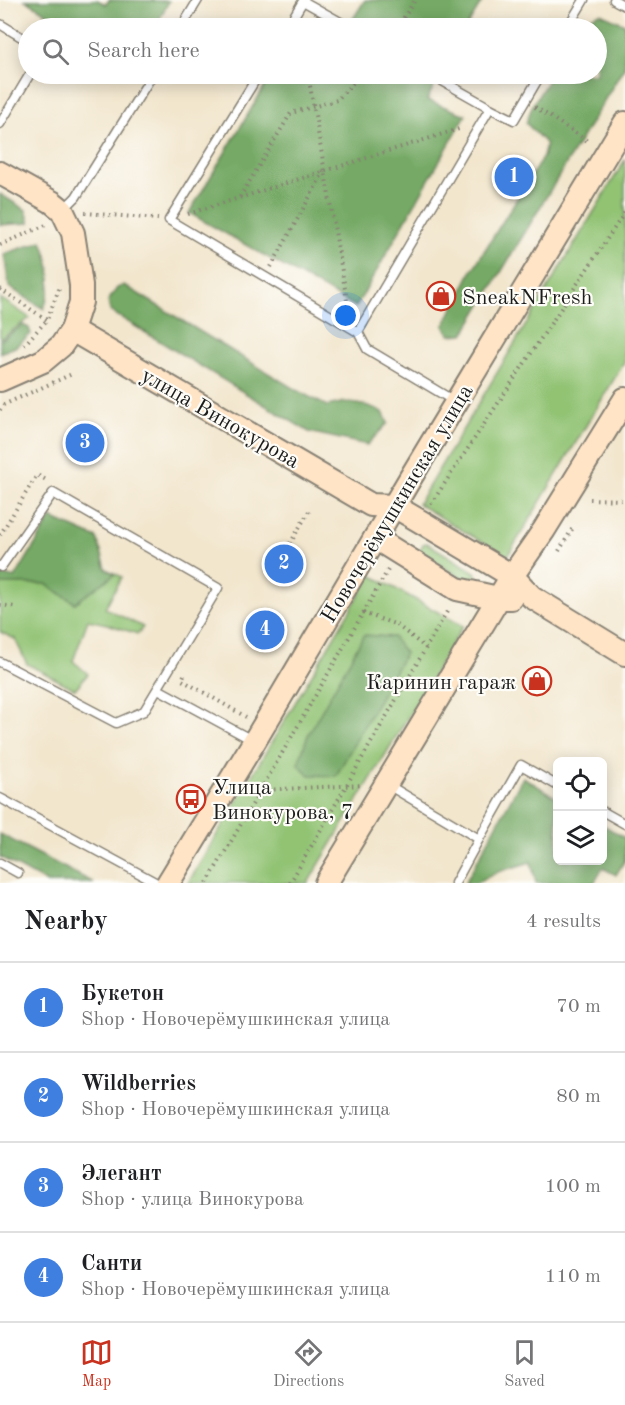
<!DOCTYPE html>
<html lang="en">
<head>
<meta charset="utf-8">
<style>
  :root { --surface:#fff; --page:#f2f2f2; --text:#202124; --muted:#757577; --line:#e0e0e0; --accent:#c8321e }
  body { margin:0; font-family:"Old Standard TT",serif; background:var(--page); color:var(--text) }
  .controls { position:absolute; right:18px; bottom:18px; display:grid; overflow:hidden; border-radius:9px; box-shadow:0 3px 15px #0003 }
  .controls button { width:54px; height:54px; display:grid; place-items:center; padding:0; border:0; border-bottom:2px solid var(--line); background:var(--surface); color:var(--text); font:30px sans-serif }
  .you { position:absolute; left:346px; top:316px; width:21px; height:21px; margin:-15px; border:4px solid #fff; border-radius:50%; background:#1a73e8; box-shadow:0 0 0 9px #1a73e833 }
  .badge { display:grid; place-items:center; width:39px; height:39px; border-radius:50%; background:var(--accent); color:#fff; font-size:20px; font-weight:700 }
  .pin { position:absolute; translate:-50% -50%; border:3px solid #fff; box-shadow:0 2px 6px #0006 }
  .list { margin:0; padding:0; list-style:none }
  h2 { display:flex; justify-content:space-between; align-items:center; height:78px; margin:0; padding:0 24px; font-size:26px }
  h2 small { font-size:20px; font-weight:400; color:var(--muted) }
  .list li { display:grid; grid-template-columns:39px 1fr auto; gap:18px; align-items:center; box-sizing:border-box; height:90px; padding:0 24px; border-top:2px solid var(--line) }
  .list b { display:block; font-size:22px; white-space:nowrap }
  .list p { margin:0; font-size:20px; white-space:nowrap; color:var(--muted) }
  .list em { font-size:20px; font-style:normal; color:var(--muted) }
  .icon { flex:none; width:33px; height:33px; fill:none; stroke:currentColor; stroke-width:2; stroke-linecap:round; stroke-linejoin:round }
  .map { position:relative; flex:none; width:625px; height:883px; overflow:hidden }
  .search { position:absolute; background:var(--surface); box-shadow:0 3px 15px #0003; left:18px; right:18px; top:18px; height:66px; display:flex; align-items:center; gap:15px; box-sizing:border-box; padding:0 21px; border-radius:33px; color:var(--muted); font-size:22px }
  .sheet { height:438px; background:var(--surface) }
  nav { display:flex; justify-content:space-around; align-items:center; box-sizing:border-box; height:84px; border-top:2px solid var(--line); background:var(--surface); font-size:16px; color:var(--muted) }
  nav a { display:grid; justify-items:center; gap:3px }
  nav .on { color:var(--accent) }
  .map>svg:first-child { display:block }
</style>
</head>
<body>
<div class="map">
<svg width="625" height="883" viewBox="0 0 625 883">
  <rect width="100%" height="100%" fill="#fdfcf7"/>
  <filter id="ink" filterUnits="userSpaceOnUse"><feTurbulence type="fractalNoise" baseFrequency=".0167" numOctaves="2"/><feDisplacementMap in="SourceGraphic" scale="12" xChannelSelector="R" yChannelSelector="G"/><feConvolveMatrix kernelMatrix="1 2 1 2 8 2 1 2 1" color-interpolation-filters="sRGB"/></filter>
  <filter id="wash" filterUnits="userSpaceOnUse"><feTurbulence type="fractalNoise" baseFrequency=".008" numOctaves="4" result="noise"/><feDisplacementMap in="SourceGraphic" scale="24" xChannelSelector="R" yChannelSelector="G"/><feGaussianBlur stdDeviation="1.35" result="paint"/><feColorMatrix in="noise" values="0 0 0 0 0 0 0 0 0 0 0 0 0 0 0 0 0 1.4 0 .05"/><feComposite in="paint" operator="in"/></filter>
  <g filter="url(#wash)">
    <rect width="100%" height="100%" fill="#f2e6cd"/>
    <!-- green -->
    <g fill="#91c373" stroke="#567048" stroke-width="1.5">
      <path d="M625 160V361L507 557 418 504Z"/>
      <path d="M0 298 30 318 0 339Z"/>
      <path d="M51 518 97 538 106 569 122 577 105 608 143 627 138 634 107 624 88 620 73 661 88 674 75 689 27 664 15 639 0 632V574L15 579Z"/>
      <path d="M427 543 476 573C476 578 475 581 470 583L421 554 420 550 423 544Z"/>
      <path d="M371 575 463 626 308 883H188Z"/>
    </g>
    <!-- forest -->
    <g fill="#74a965" stroke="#486240" stroke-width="1.5">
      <path d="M25 0H97L106 4 109 0 169 1 155 28H71Z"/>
      <path d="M365 0H483L466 28H347Z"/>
      <path d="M600 13 625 24V66L464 334 450 335 444 326 471 272 543 157 546 144 526 123 533 104 552 74H596V28H580L586 19Z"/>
      <path d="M272 74H440L427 100 466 115 356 307 189 213Z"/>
      <path d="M0 194 26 210 30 223 0 225Z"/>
      <path d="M42 241C53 269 53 281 44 309L9 287 4 254Z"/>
      <path d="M124 285 296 390 327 406 345 402 369 406 383 412 388 423 367 445 309 432 110 311 108 301 117 288Z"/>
      <path d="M23 325 29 328 31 334 15 347 0 353V341Z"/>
      <path d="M51 518 97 538 106 569 115 574 75 603 46 584H0V574L15 578Z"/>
      <path d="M364 635 393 637 405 653 336 776 309 775 298 764 308 735Z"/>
      <path d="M523 777 557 798 558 860H602L603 825 625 838V860L616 875 603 868 594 883H536L531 862 498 872 476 883H465Z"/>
      <path d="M0 834 94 883H47L0 857Z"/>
    </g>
  </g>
  <g filter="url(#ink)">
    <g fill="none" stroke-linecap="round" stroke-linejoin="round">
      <!-- lane casing -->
      <g stroke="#878174" stroke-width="11">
        <g id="lane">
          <path d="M614 0 625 6"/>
          <path d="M0 24 28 41"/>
          <path d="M181 28 198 0"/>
          <path d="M287 28 303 1 351 28"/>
          <path d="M567 28 584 0"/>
          <path d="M259 74 169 220 358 332 367 349 454 401"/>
          <path d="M490 108 514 120 541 74"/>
          <path d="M0 124 30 74"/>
          <path d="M63 210 76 197 153 74"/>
          <path d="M358 332 490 108 430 74"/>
          <path d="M0 566 1 567 53 493 218 588 144 711 116 723 0 662"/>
          <path d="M158 689 252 740"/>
          <path d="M388 785 479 839 455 883"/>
          <path d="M0 798 157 883"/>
          <path d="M602 811 625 824"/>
          <path d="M479 839 521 765 558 786"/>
          <path d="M0 863 18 873"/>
        </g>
      </g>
      <!-- secondary casing -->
      <g stroke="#878174" stroke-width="26">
        <g id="secondary">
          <path d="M0 173 52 202 62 210 73 233 81 285V302L72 330 61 346 43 361 0 380"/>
          <path d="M72 330 371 505 394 506 418 520 512 576 532 597 625 654"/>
          <path d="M375 538 457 589 498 598H511"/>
          <path d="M168 883 254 742 411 477 625 123"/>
          <path d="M326 883 512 576 544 530 625 399"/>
        </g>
      </g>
      <!-- path -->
      <g stroke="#878174" stroke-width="4" stroke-dasharray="1.5 4.5" stroke-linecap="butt">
        <path d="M263 26 267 28"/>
        <path d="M397 28 415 0"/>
        <path d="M308 74 349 312"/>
        <path d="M535 107 589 142"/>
        <path d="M240 197 291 113 337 100 361 74"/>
        <path d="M85 213 158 219"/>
        <path d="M188 214 462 128"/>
        <path d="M0 245 46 225"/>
        <path d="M271 267 324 171"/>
        <path d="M0 289 47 320"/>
        <path d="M24 345 47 320 59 289"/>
        <path d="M0 410 3 405 72 374"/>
        <path d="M590 499 625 500"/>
        <path d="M431 504 625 212"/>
        <path d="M0 535 37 475 48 481"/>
        <path d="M559 551 574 526"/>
        <path d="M284 554 309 511"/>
        <path d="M0 605 15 607"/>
        <path d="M363 613 397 625 426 648"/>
        <path d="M184 675 182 680 246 717"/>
        <path d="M262 790 362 785"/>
        <path d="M207 883 388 570"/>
        <path d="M290 883 449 608"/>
      </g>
      <!-- lane -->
      <use href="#lane" stroke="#fff" stroke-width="8"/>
      <!-- secondary -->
      <use href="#secondary" stroke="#ffe4c6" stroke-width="22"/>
    </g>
  </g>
  <!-- icons -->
  <defs>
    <g id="shop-ring" transform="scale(1.5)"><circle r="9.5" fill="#fdfcf7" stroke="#c8321e" stroke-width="1.5"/><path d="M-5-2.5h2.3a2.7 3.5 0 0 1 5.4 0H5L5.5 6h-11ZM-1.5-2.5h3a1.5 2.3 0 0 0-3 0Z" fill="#c8321e"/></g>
    <g id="bus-ring" transform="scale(1.5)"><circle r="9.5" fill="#fdfcf7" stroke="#c8321e" stroke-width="1.5"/><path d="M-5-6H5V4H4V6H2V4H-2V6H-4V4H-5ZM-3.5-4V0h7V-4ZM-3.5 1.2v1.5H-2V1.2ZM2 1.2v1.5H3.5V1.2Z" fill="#c8321e"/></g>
  </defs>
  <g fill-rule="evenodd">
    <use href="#shop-ring" x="441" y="296"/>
    <use href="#shop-ring" x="537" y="681"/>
    <use href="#bus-ring" x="191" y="799"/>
  </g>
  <g text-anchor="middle" stroke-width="4.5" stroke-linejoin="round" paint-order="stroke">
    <!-- poi labels -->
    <g font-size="22" fill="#1c1c1c" stroke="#fdfcf7" text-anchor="start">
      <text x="462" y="304">SneakNFresh</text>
      <text x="516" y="689" text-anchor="end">Каринин гараж</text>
      <text x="212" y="794">Улица<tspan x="212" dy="25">Винокурова, 7</tspan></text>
    </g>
    <!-- street labels -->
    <g font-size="22" fill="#1c1c1c" stroke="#fdfcf7">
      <text transform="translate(221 417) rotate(30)" y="8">улица Винокурова</text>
      <text transform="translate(396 503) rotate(-59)" y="8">Новочерёмушкинская улица</text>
    </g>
  </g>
</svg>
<div class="controls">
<button><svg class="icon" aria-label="locate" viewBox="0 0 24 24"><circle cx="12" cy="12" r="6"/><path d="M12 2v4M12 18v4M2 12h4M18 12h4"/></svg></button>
<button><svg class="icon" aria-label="layers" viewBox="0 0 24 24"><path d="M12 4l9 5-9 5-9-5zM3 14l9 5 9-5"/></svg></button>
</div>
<div class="you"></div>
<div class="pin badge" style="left:514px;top:177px;background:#3f7fe0">1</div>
<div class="pin badge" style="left:284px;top:564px;background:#3f7fe0">2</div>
<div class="pin badge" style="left:85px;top:443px;background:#3f7fe0">3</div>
<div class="pin badge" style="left:265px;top:630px;background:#3f7fe0">4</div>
<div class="search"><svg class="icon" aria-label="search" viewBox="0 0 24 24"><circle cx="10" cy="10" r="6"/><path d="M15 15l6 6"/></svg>Search here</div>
</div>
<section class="sheet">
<h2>Nearby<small>4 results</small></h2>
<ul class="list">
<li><span class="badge" style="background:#3f7fe0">1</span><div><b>Букетон</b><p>Shop · Новочерёмушкинская улица</p></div><em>70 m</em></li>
<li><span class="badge" style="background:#3f7fe0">2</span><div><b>Wildberries</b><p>Shop · Новочерёмушкинская улица</p></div><em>80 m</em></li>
<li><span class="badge" style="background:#3f7fe0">3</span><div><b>Элегант</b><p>Shop · улица Винокурова</p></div><em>100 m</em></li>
<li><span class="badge" style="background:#3f7fe0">4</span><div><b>Санти</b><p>Shop · Новочерёмушкинская улица</p></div><em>110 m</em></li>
</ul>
</section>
<nav>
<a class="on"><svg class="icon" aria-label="map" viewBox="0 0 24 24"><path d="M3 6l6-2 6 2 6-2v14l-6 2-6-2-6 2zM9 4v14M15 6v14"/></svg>Map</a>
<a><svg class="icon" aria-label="directions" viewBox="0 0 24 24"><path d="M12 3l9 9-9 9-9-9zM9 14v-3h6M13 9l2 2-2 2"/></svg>Directions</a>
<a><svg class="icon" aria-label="saved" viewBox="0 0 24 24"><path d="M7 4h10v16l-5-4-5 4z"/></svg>Saved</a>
</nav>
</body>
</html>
